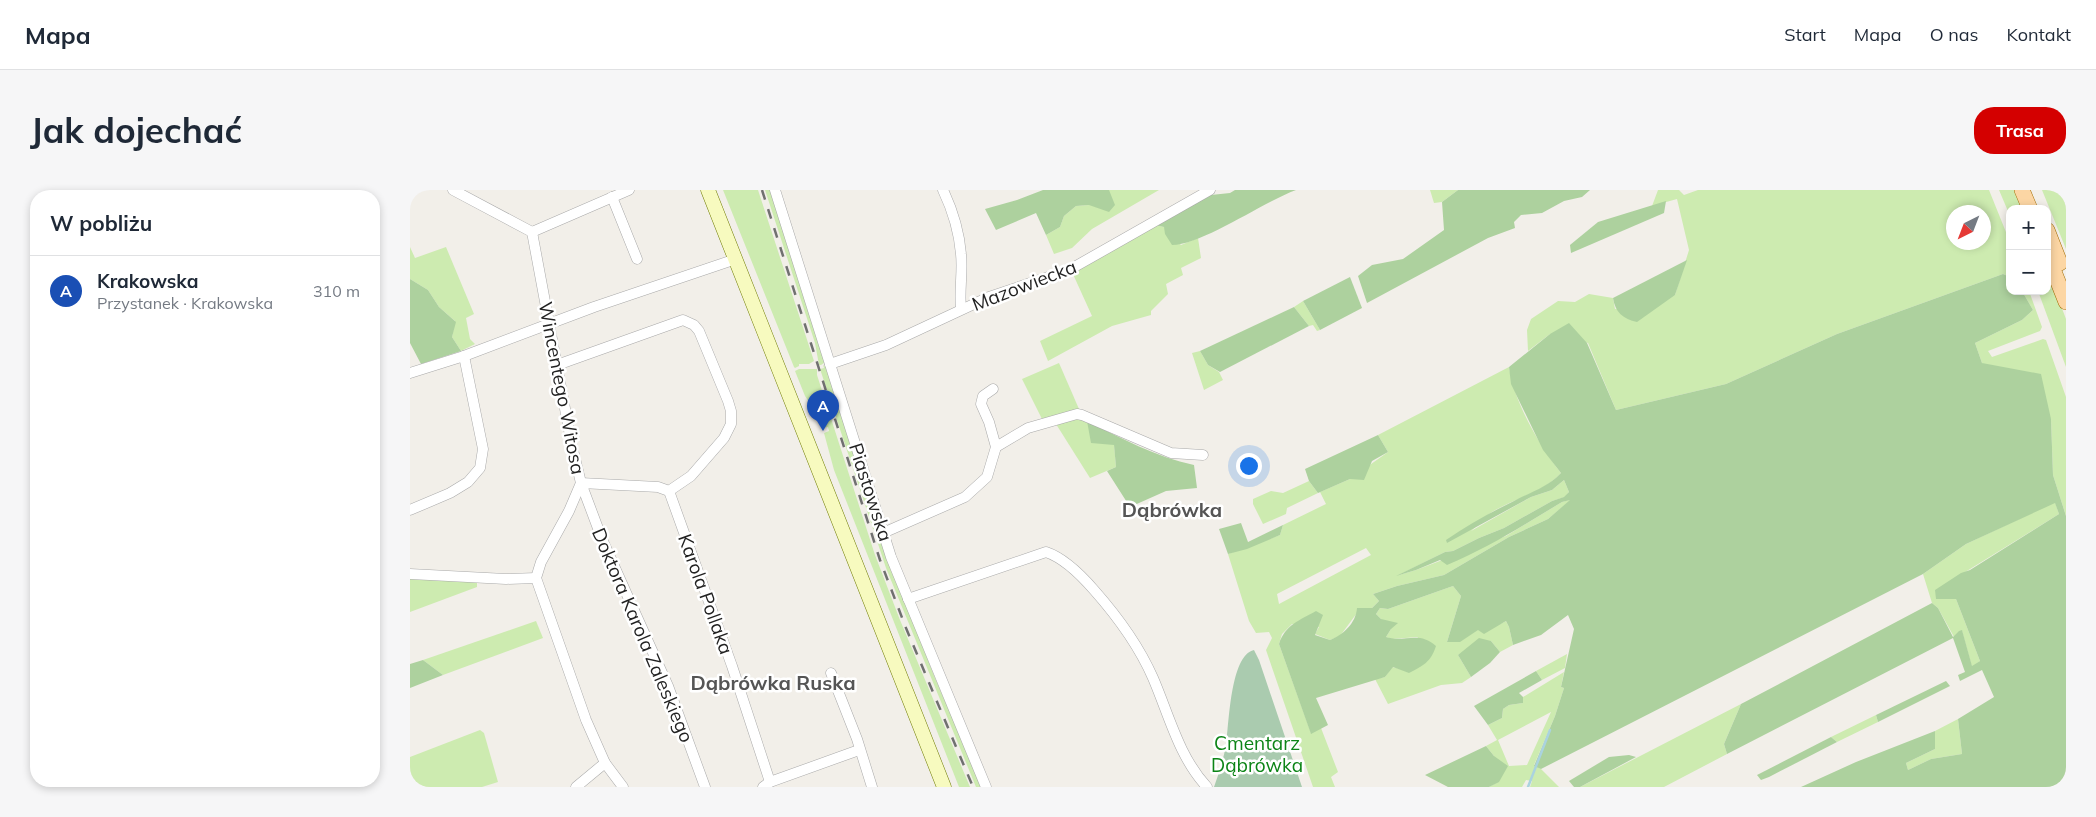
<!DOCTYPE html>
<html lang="pl">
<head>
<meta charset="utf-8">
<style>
  :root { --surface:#fff; --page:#f6f6f7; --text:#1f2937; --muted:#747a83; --line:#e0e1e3; --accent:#d40000 }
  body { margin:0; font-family:Mulish,sans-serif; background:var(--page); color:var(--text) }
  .controls { position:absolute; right:15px; top:15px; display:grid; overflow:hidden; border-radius:10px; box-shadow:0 2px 8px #0003 }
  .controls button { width:45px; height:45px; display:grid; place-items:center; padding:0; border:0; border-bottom:1px solid var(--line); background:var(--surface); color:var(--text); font:25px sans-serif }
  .compass { position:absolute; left:1536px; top:15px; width:45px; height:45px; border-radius:50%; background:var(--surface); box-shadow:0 2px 8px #0003; rotate:222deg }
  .you { position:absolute; left:838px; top:275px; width:18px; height:18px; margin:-12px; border:4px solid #fff; border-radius:50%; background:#1a73e8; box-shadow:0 0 0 8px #1a73e833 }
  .badge { display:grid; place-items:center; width:32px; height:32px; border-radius:50%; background:var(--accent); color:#fff; font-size:16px; font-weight:700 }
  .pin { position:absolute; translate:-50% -41px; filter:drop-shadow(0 1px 2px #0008) }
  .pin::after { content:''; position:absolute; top:26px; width:18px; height:15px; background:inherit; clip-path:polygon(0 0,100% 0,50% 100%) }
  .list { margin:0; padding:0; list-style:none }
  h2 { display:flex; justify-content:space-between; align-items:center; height:65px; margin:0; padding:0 20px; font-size:21px }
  h2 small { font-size:16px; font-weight:400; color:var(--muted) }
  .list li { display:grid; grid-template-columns:32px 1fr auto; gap:15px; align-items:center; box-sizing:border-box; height:70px; padding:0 20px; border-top:1px solid var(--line) }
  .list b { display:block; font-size:19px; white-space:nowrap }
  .list p { margin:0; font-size:16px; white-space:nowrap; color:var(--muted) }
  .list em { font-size:16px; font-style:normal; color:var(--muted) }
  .map { position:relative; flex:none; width:1656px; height:597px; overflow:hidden; border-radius:20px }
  header { display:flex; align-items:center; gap:30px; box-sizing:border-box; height:70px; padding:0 25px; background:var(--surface); border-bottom:1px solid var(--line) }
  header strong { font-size:24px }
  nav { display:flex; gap:28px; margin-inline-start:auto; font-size:18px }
  .intro { display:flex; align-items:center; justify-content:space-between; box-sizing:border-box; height:120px; padding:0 30px }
  h1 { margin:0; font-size:35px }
  .button { padding:12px 22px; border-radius:20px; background:var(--accent); color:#fff; font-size:18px; font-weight:700 }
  main { display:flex; gap:30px; padding:0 30px }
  aside { flex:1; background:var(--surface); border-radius:20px; box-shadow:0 2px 8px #0003 }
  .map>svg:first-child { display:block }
</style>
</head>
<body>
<header>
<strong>Mapa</strong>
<nav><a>Start</a><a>Mapa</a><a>O nas</a><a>Kontakt</a></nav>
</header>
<div class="intro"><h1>Jak dojechać</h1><a class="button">Trasa</a></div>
<main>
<aside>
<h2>W pobliżu<small></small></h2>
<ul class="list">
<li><span class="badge" style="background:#1a4fb4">A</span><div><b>Krakowska</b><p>Przystanek · Krakowska</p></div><em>310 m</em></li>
</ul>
</aside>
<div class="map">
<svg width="1656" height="597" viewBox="0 0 1656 597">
  <rect width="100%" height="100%" fill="#f2efe9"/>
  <!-- grass -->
  <g fill="#cdebb0" fill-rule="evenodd">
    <path d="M313 0H348L404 171 399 174H389V176L385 178 384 177Z"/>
    <path d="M355 0H361L414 169V173L411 175H409L405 153Z"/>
    <path d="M699 0H749L682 39 662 58 644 64 636 45 650 37 654 26 666 16 679 15Z"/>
    <path d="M1020 0H1048L1032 12 1024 13Z"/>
    <path d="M1248 0H1269L1274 5 1288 0H1579L1600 52V87L1593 84 1427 144 1316 194 1206 220 1178 153 1140 144 1118 161 1117 140 1121 129 1148 111 1165 112 1179 104 1203 108 1205 119 1265 105 1279 60 1267 9 1242 16ZM1544 22H1574V52H1544Z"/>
    <path d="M1589 0H1607L1614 19H1600V26Z"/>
    <path d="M1632 0H1656V59Z"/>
    <path d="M745 35 754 37 771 55 788 48 791 68 771 78 773 85 756 94 758 104 741 121V125L702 136 638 171 630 151 682 126 662 82Z"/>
    <path d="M0 57 5 68 36 57 64 124 56 128 60 149 65 154 51 161 42 147 45 131 29 117 18 100 0 89Z"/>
    <path d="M1637 79 1656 129V177L1628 101H1637Z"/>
    <path d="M1612 101H1619L1632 137 1630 141 1578 161 1582 167 1633 149 1636 150 1656 207V326L1643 285 1641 229 1572 173 1565 153 1612 130 1623 120Z"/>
    <path d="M893 111 910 140 907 141 903 135 899 136 884 117Z"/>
    <path d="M790 161 798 175 809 182 813 190 794 200 782 163Z"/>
    <path d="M649 173 669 219 632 229 612 189Z"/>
    <path d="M413 175 416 177 487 392 525 488 572 597H566L476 378 410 179 414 178Z"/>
    <path d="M1099 177C1104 212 1129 255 1151 283 1133 303 1104 308 1082 322 1074 327 1068 335 1061 341L1121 307 1142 300 1154 290 1159 302 1155 307 1142 311 1094 338 1069 348 1043 361 1035 362 989 385 1006 380 1096 346 1152 312 1162 309 1138 329 1099 347 1034 385 987 396 963 404 969 411 962 418 947 423 930 446 920 450 905 444 909 437 882 434 872 444 869 454 901 543 911 538 928 582 921 587 925 597H903L856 460 862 448 859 442 846 443 839 431 818 364 870 345 873 335 916 314 910 302 940 289 978 262 968 245ZM956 358 961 365 869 414 867 404Z"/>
    <path d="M389 179H407V185L465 365 490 430 560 597H549L424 280 414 243 419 241 418 237 412 238 407 224 395 206 385 181Z"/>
    <path d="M667 227 677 231 704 254 706 277 680 288 646 234Z"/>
    <path d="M899 291 908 303 877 318 876 324 853 334 843 314V309L861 301 873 303Z"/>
    <path d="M1645 312 1649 324 1539 392 1538 408 1546 409 1570 471 1562 477 1552 441 1544 447 1528 418 1522 413 1513 384 1556 354Z"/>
    <path d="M0 387 67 392V397L0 422Z"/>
    <path d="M1043 396 1051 406 1037 452C1058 452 1053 445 1069 439 1079 436 1088 436 1096 431L1099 437 1103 455 1090 462 1081 451 1048 465 1061 487 1052 493 1031 495 978 514 965 489 975 487 982 477 991 479 1008 447 982 449 976 447 981 439 966 424 970 418 978 419Z"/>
    <path d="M126 431 133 448 33 485 13 470Z"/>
    <path d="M1157 464 1155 478 1132 490 1126 481Z"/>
    <path d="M1154 482 1151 497 1154 498 1145 526 1124 575 1131 579 1149 597H1120L1122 591 1116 590 1112 597H1079L1089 591 1084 566 1076 556 1087 550 1078 535 1092 528 1093 519 1099 515 1113 513V507ZM1141 522 1117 575 1099 576 1088 550Z"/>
    <path d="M1331 514 1314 554 1317 564 1254 597H1170Z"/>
    <path d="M1466 525 1468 532 1427 552 1421 547Z"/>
    <path d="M1548 529 1552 564 1521 569 1498 580 1496 573 1525 559V541Z"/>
    <path d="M70 540 74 543 88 592 72 597H0V567Z"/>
  </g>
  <!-- forest -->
  <g fill="#add19e">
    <path d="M633 0H699L705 15 699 22 679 15 666 16 654 26 650 37 636 45 626 23 586 40 575 19 607 10Z"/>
    <path d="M825 0H886C853 12 792 55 762 55L755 44 754 37 745 35 801 5 820 3Z"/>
    <path d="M1048 0H1180L1172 7 1154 11 1132 23 1111 25 1104 32 1105 38 1078 48 957 113 948 86 962 75 993 69 1034 40 1032 12Z"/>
    <path d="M1256 11 1254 23 1161 63 1160 55 1188 32Z"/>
    <path d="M1277 70 1265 105 1227 132C1213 129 1205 122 1203 108Z"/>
    <path d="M1593 84 1600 87V101H1612L1623 120 1612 130 1565 153 1572 173 1631 184 1641 229 1643 285 1656 326V597H1391L1446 572 1525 541V559L1496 573 1498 580 1521 569 1552 564 1548 529 1584 507 1572 480 1550 491 1548 485 1555 482 1543 448 1317 564 1314 554 1331 514 1522 413 1528 418 1543 447 1549 441 1552 440 1562 476 1570 471 1546 409H1526L1525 400 1551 383 1560 380 1649 324 1645 313 1556 354 1513 384 1131 579 1124 576 1145 526 1154 498 1151 497 1164 439 1158 425 1131 445 1103 455 1099 437 1096 431 1074 444 1068 440 1050 452H1037L1051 406 1043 396 978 419 970 418 966 424 971 429 988 433 981 439 976 447C994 453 1009 440 1026 456 1021 472 1013 476 999 483L983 477 975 487 906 508 918 535 901 544 869 454C875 435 890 430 906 421L913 425 905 445 920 450C933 445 946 433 947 418H962L969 411 963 404 987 396 1034 385 1099 347 1138 329 1160 310 1152 312C1114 335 1078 358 1037 375L1030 370 1006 380 986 386 1035 362 1043 361 1069 348 1094 338 1142 311 1154 307 1159 302 1154 290 1142 300 1121 307 1037 353 1036 350C1058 335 1081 322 1104 311 1121 302 1138 297 1151 283L1133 260 1101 194 1099 177 1140 144 1159 133 1177 153 1206 220 1316 194 1427 144Z"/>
    <path d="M940 87 952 118 910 140 893 111Z"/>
    <path d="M0 89 18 100 29 117 46 132 42 147 51 161 11 174 0 153Z"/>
    <path d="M884 117 899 136 810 182 798 175 790 161Z"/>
    <path d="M677 231C711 248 746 267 784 275L787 298 756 301 720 317 697 281 706 277 704 255 681 253Z"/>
    <path d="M968 245 978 262 962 271 954 290 940 289 908 303 899 291 895 279Z"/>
    <path d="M831 333 838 352 873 335 870 345 837 359 818 364 809 339Z"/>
    <path d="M1069 448 1081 451 1090 462 1080 473 1061 487 1048 465Z"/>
    <path d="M13 470 33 485 0 498V474Z"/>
    <path d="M1126 481 1132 490 1109 503 1113 507V513L1099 515 1093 519 1092 528 1078 535 1064 516Z"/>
    <path d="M1536 491 1540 496 1468 532 1466 525Z"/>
    <path d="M1421 547 1427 552 1359 587 1351 590 1347 585Z"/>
    <path d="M1076 556 1084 566 1098 576 1089 592 1079 597H1038L1015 585Z"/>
    <path d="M1219 565 1226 567 1170 597H1164L1159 591 1199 567Z"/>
  </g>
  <!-- cemetery -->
  <path fill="#aacbaf" d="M844 460 849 470 892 597H804C809 583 813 570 816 556 819 536 820 465 844 460Z"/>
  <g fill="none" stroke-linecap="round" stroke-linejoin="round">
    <!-- stream -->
    <path stroke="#aad3df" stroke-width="2.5" d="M1118 597 1140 540"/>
    <!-- minor casing -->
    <g stroke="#a9a9a9" stroke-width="11">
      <g id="minor">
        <path d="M43 0 122 42"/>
        <path d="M365 0 481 367 576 597"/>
        <path d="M533 0C543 21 549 40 551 64 553 82 549 100 551 119"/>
        <path d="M202 7 227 69"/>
        <path d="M122 42 162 256 171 293 159 321 131 372 126 388 176 530 195 573 213 597"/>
        <path d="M122 42 219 0"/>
        <path d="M420 174 476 155 579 107 659 80 800 0"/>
        <path d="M147 175 273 130 284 135 289 141 318 211 321 221V234L314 248 281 286 259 301 248 297 171 293 192 349 258 496 295 597"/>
        <path d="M0 183 54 166 184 117 326 69"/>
        <path d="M583 199 573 206 571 214 579 232 586 257"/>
        <path d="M259 301 322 476 360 592"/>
        <path d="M0 320 40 303 58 292 70 278 73 259 54 166"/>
        <path d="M473 343 555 307 577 287 586 257 618 238 667 224 672 225 761 263 793 265"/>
        <path d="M0 384 96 389 126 388"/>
        <path d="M498 409 636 362C654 368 671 385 684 400 707 426 729 456 743 488 759 525 769 567 797 597"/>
        <path d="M421 483 447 549 462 597"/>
        <path d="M166 597 195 573"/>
        <path d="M353 597 360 592 449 560"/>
      </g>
    </g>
    <!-- secondary casing -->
    <g stroke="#707d05" stroke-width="15">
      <path id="secondary" d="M298 0 534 597"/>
    </g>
    <!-- primary casing -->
    <g stroke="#a06b00" stroke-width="16">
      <g id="primary">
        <path d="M1612 0 1620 19"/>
        <path d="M1637 40 1650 73"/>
        <path d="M1637 64 1656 112"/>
      </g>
    </g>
    <!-- minor -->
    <use href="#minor" stroke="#fff" stroke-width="10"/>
    <!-- secondary -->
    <use href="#secondary" stroke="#f7fabf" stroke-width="14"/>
    <!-- primary -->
    <use href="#primary" stroke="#fcd6a4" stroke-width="15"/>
    <!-- rail -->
    <path stroke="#707070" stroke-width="2.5" stroke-dasharray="10 10" stroke-linecap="butt" d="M352 0 470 370 496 438 563 597"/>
  </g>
  <g text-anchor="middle" stroke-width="5" stroke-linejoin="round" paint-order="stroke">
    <!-- street labels -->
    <g font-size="19" fill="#222" stroke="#fff">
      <text transform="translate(614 95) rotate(-21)" y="7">Mazowiecka</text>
      <text transform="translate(152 198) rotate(79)" y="7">Wincentego Witosa</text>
      <text transform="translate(461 302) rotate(72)" y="7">Piastowska</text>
      <text transform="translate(296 404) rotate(70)" y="7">Karola Pollaka</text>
      <text transform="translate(233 445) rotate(67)" y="7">Doktora Karola Zaleskiego</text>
    </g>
    <!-- park labels -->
    <g font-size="19" fill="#0c8416" stroke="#fff">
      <text x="847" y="560">Cmentarz<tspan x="847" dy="22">Dąbrówka</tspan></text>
    </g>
    <!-- neighbourhood labels -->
    <g font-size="20" font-weight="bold" fill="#555" stroke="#fff">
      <text x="762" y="327">Dąbrówka</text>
      <text x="363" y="500">Dąbrówka Ruska</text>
    </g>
  </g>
</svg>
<div class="controls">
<button>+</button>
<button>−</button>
</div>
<svg class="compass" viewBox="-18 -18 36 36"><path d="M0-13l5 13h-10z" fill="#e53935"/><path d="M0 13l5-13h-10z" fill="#747a83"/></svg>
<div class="you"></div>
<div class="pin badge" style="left:413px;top:241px;background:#1a4fb4">A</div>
</div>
</main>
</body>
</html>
